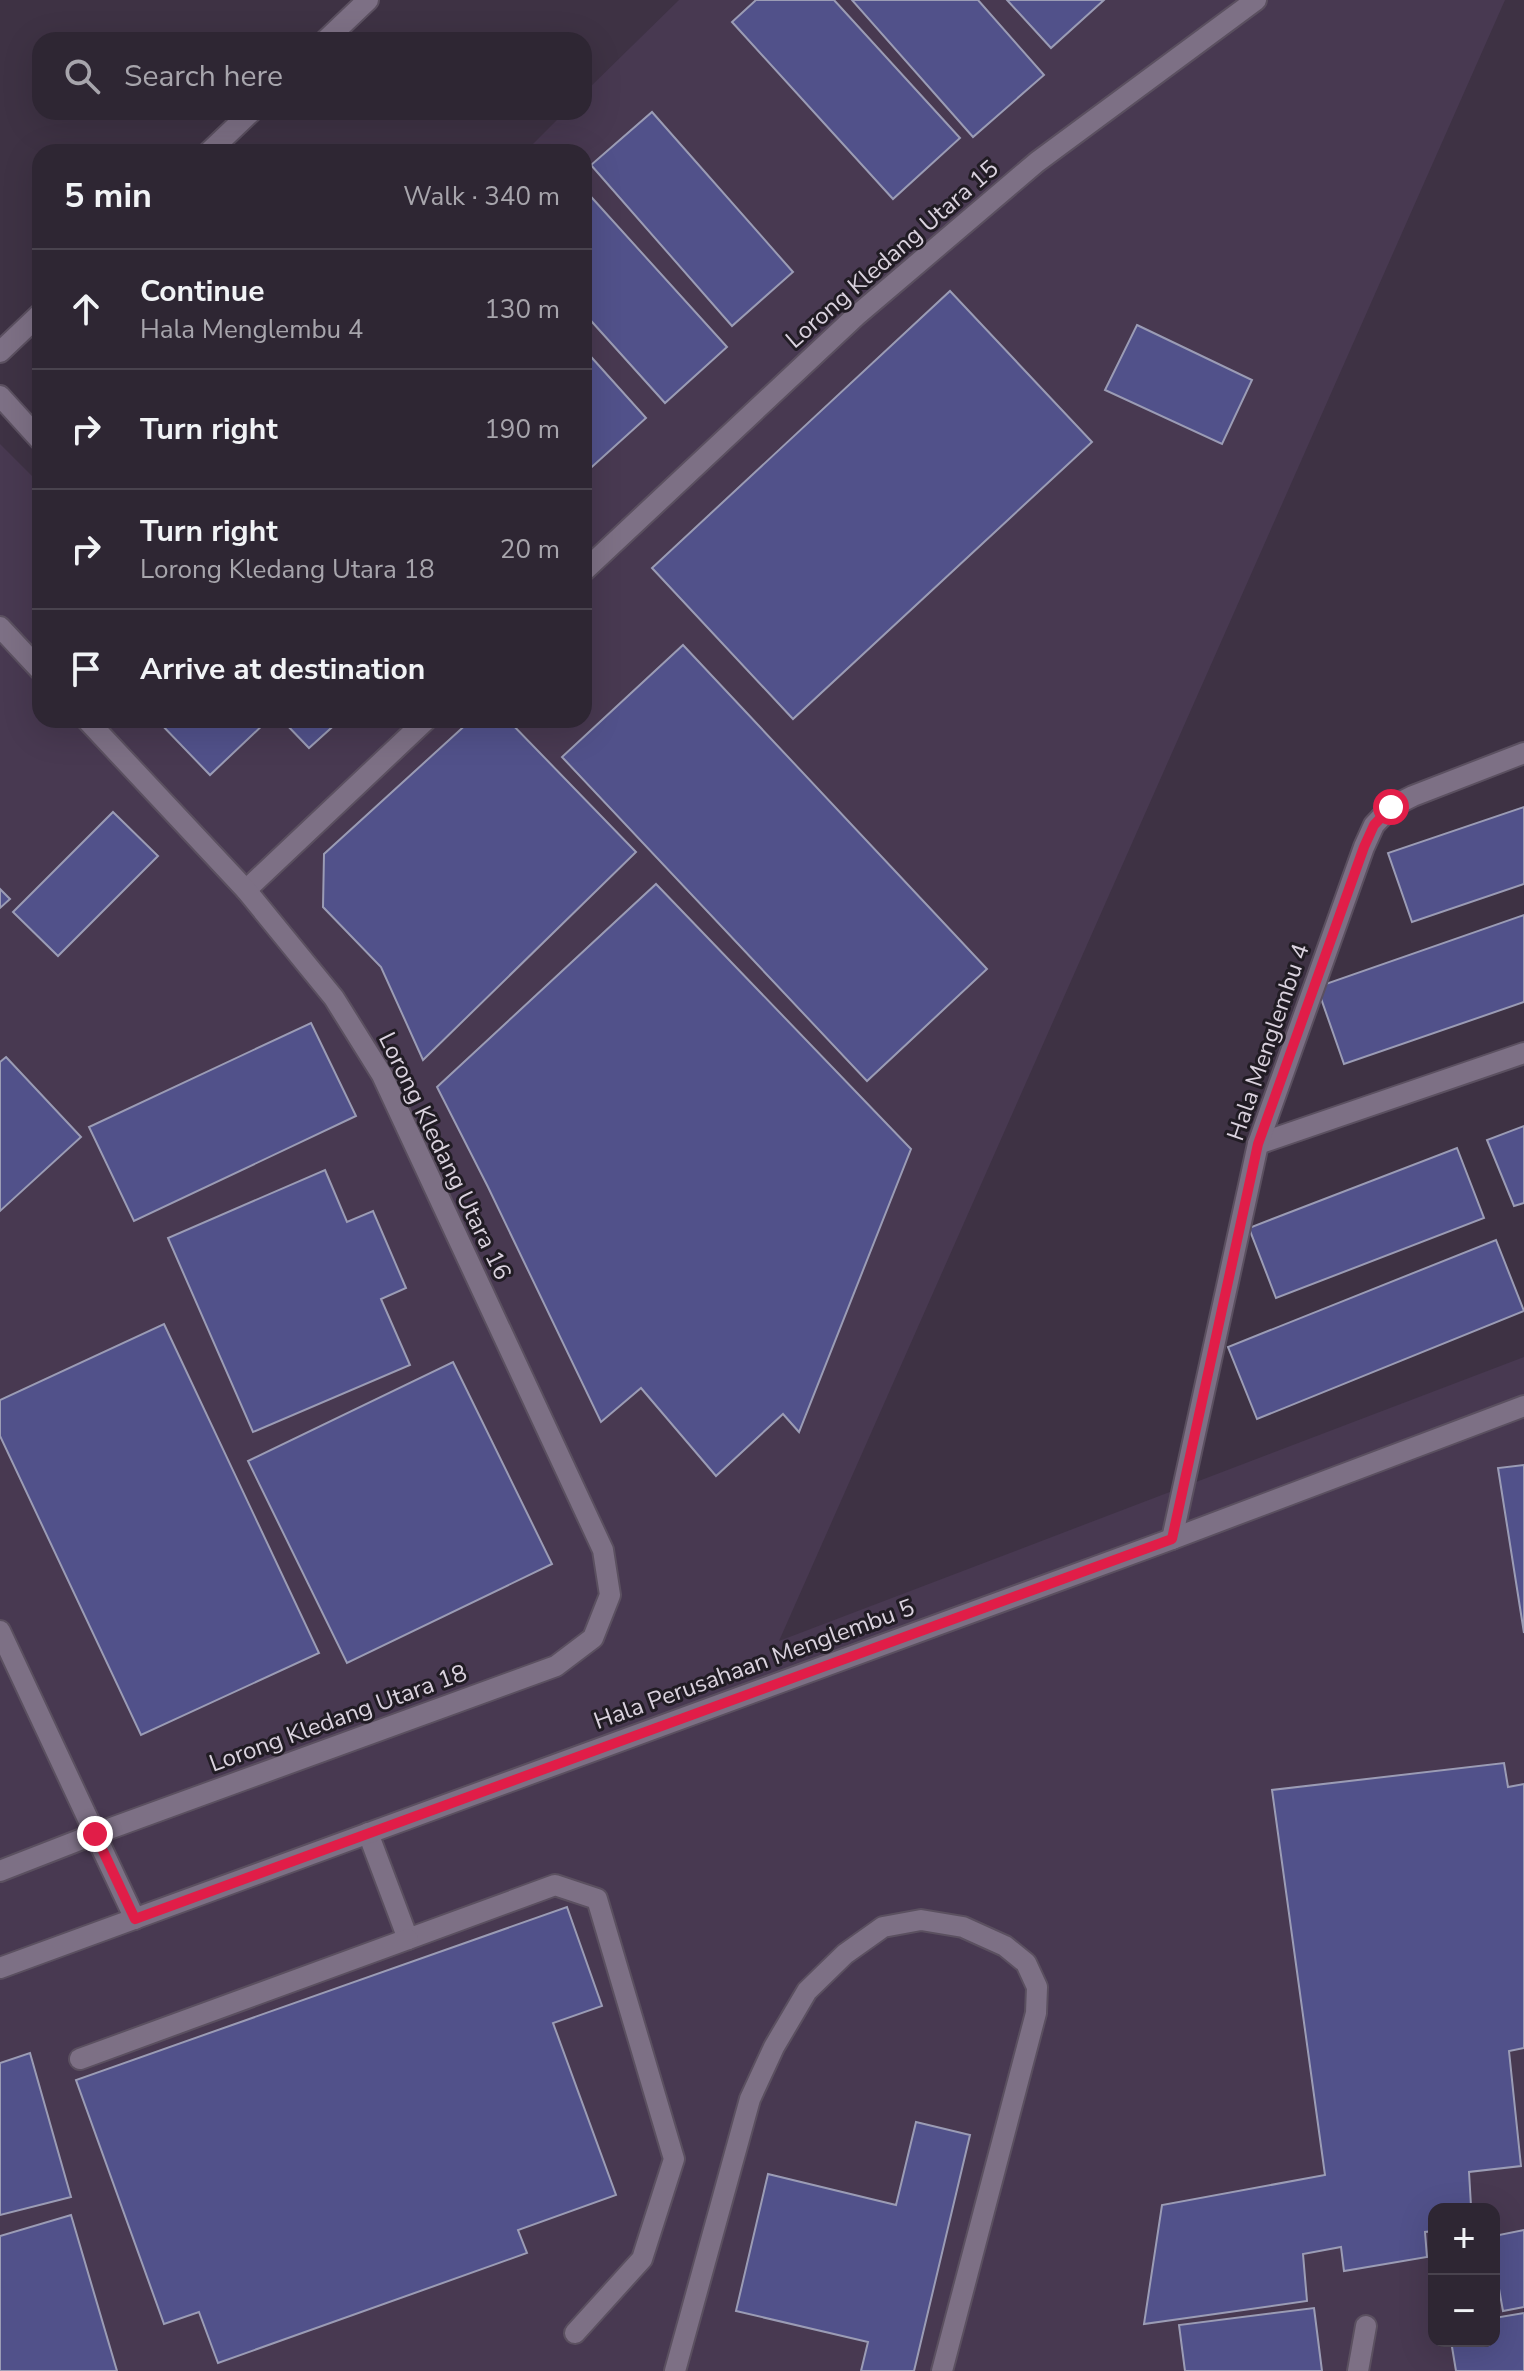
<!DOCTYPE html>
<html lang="en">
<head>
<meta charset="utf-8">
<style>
  :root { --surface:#2e2633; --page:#362e3b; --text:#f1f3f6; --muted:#a7a5ac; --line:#49434e }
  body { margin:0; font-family:"Nunito Sans",sans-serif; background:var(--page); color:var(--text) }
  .controls { position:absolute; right:24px; bottom:24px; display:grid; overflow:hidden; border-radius:16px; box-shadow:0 8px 32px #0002 }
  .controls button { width:72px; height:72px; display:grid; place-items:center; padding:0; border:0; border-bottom:2px solid var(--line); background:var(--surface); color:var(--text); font:40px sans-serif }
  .stop { position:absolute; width:24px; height:24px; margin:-18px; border:6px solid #e11d48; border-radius:50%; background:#fff }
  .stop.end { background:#e11d48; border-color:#fff; box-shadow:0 2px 8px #0008 }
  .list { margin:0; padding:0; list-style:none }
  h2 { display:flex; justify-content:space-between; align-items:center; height:104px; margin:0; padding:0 32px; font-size:34px }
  h2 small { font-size:26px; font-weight:400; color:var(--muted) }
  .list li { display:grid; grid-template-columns:52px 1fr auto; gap:24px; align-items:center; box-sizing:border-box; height:120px; padding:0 32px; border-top:2px solid var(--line) }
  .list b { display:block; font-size:30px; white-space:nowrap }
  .list p { margin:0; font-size:26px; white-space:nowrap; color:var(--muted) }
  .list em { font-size:26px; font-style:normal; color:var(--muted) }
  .icon { flex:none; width:44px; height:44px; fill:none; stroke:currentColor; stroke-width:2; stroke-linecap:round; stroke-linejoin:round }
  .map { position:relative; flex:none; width:1524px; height:2371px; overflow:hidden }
  .search { position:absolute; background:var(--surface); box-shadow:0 8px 32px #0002; left:32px; top:32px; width:560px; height:88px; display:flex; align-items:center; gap:20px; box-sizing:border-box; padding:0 28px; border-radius:24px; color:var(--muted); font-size:30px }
  .panel { position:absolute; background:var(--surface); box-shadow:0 8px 32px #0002; left:32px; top:144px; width:560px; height:584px; border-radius:24px }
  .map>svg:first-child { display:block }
</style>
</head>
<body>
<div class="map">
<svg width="1524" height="2371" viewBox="0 0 1524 2371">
  <rect width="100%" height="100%" fill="#3e3244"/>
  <!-- built -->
  <path fill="#483951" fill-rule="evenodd" d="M679 0H1505L779 1641 1524 1357V2371H0V444L40 484V720H584V152H525L565 112H584V93ZM1434 2209H1494V2341H1434Z"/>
  <!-- building -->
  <g fill="#51518a" stroke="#9b9cb5" stroke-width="2">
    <path d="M756 0H834L960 138 893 199 732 22Z"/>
    <path d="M852 0H978L1044 75 973 137Z"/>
    <path d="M1007 0H1104L1051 48Z"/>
    <path d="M652 112 793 272 732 326 591 165Z"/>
    <path d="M584 189 727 347 665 403 584 313Z"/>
    <path d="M950 291 1092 442 793 719 652 568Z"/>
    <path d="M1137 325 1252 380 1222 444 1105 390Z"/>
    <path d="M584 349 646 418 584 474Z"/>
    <path d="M683 645 987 969 867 1081 562 757Z"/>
    <path d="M157 720H268L210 775Z"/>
    <path d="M282 720H340L309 748Z"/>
    <path d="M471 720H508L636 852 423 1060 381 967 323 907 324 854Z"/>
    <path d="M1524 807V884L1412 922 1388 853Z"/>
    <path d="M113 812 158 856 58 956 13 912Z"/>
    <path d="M656 884 911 1149 799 1432 783 1414 716 1476 641 1388 601 1422 488 1187 437 1087Z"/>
    <path d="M0 889 10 899 0 908Z"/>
    <path d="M1524 915V1002L1344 1064 1317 987Z"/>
    <path d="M311 1023 356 1116 134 1221 89 1127Z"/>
    <path d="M6 1057 81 1137 0 1211V1062Z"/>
    <path d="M1524 1126V1203L1514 1206 1487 1140Z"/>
    <path d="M1457 1148 1484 1218 1276 1298 1249 1228Z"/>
    <path d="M325 1170 347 1222 373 1211 406 1288 381 1299 410 1365 253 1432 168 1238Z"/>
    <path d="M1496 1240 1524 1311 1257 1419 1228 1347Z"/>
    <path d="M164 1324 319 1653 141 1735 0 1436V1400Z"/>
    <path d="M453 1362 552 1564 347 1663 248 1461Z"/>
    <path d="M1524 1465V1633L1498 1468Z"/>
    <path d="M1504 1763 1508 1787 1524 1784V2048L1509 2051 1521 2166 1469 2172 1471 2206 1434 2209V2231L1425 2232 1427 2257 1344 2271 1341 2247 1303 2254 1307 2301 1144 2324 1162 2205 1325 2175 1272 1790Z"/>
    <path d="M567 1907 602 2006 553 2023 616 2195 518 2230 527 2253 218 2363 199 2312 164 2324 76 2080Z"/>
    <path d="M30 2053 71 2197 0 2215V2063Z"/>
    <path d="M916 2122 970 2135 914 2371H861L868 2342 736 2311 768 2174 896 2205Z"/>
    <path d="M71 2215 117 2371H0V2236Z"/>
    <path d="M1524 2230V2307L1503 2311 1494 2261V2236Z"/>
    <path d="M1314 2308 1322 2371H1185L1179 2325Z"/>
    <path d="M1524 2313V2371H1456L1451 2341H1494V2318Z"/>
  </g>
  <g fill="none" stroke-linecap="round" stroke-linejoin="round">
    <!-- minor casing -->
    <g stroke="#5b5060" stroke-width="24">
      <g id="minor">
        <path d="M326 40 368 0"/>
        <path d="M209 152 251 112"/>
        <path d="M0 352 40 314"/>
        <path d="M0 396 40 440"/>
        <path d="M584 571 856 316 1037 162 1256 0"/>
        <path d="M0 627 40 670"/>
        <path d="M246 890 426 720"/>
        <path d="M1258 1144 1524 1053"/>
        <path d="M1172 1539 1258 1144 1364 847 1374 825 1391 807 1413 796 1524 753"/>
        <path d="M0 1631 95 1834 556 1666 593 1638 610 1595 603 1550 382 1075 334 998 246 890 87 720"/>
        <path d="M368 1833 408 1939 555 1885 597 1899 674 2159 642 2259 575 2333"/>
        <path d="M0 1871 95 1834 135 1919"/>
        <path d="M0 1968 1172 1539 1524 1406"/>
        <path d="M80 2059 408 1939"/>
        <path d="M675 2371 750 2099 774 2047 807 1991 845 1954 883 1927 921 1920 963 1927 1005 1946 1026 1963 1037 1987 1036 2013 942 2371"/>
        <path d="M1358 2371 1366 2326"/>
      </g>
    </g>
    <!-- minor -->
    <use href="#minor" stroke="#7d7085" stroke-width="20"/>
  </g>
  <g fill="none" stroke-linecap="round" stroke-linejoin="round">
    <!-- route -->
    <path stroke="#e11d48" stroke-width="10" d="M95 1834 135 1919 1172 1539 1258 1144 1364 847 1374 825 1391 807"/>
  </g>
  <g text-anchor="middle" stroke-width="6" stroke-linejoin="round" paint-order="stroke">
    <!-- street labels -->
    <g font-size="24" fill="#dad2de" stroke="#211c24">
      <text transform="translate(892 254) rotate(-41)" y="8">Lorong Kledang Utara 15</text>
      <text transform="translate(1268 1042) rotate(-71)" y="8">Hala Menglembu 4</text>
      <text transform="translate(445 1156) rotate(64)" y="8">Lorong Kledang Utara 16</text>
      <text transform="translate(754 1664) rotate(-20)" y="8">Hala Perusahaan Menglembu 5</text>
      <text transform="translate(338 1718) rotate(-20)" y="8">Lorong Kledang Utara 18</text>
    </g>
  </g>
</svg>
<div class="controls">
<button>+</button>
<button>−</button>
</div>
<div class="stop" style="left:1391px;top:807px"></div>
<div class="stop end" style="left:95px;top:1834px"></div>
<div class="search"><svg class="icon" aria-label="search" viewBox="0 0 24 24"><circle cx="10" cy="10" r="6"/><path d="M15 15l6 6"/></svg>Search here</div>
<section class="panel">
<h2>5 min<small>Walk · 340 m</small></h2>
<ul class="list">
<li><svg class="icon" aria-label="ahead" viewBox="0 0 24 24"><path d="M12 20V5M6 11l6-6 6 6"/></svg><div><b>Continue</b><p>Hala Menglembu 4</p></div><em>130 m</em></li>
<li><svg class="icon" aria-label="right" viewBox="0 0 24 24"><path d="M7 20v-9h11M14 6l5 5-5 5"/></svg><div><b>Turn right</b></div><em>190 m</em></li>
<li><svg class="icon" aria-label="right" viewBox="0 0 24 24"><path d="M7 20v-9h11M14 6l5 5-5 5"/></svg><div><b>Turn right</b><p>Lorong Kledang Utara 18</p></div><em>20 m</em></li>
<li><svg class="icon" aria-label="arrive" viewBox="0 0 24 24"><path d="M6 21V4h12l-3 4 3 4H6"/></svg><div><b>Arrive at destination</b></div></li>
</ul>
</section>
</div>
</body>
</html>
